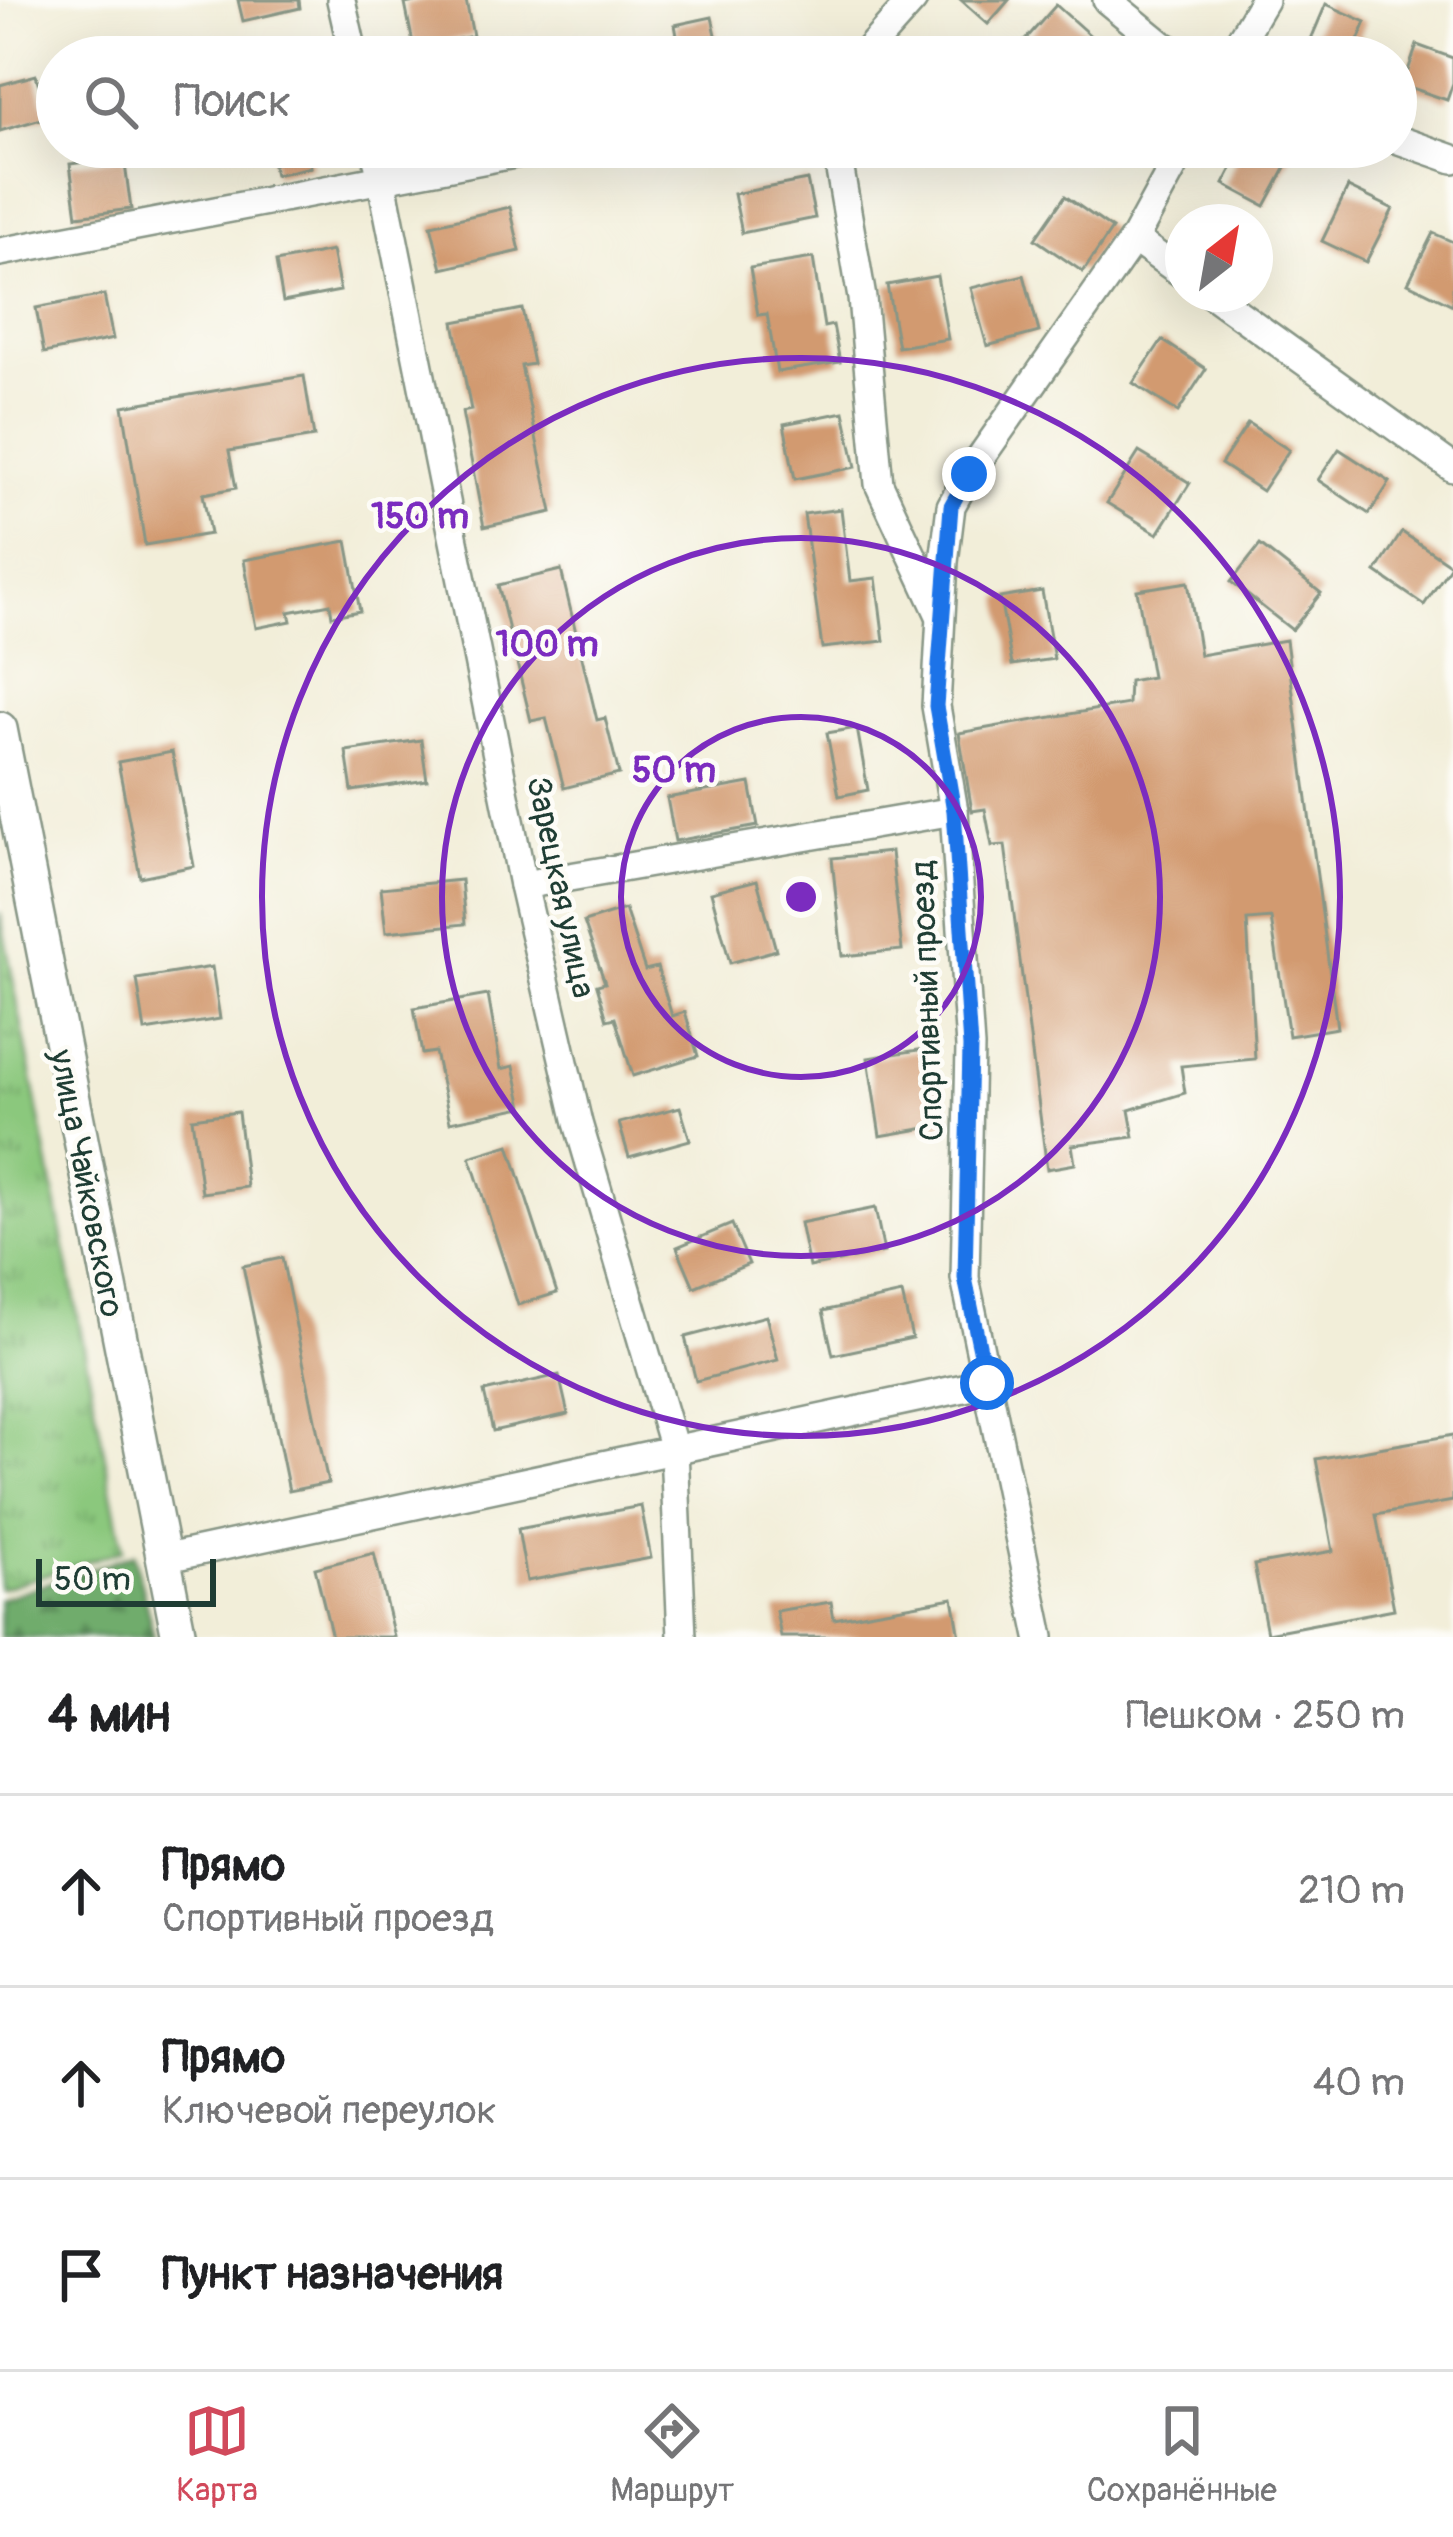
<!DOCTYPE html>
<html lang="ru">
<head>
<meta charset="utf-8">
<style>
  :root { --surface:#fff; --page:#f6f6f6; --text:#202124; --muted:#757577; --line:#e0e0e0; --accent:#d1495b }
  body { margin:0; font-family:Pangolin,sans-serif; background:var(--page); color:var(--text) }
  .compass { position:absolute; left:1165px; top:204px; width:108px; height:108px; border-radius:50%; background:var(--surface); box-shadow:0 12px 48px #0002; rotate:31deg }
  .scale { position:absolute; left:36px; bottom:30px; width:180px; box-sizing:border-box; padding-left:12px; border:6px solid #1f3d34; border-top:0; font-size:33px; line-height:42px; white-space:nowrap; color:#1f3d34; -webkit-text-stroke:9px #fdfcf7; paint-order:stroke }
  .stop { position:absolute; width:36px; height:36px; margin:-27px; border:9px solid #1a73e8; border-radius:50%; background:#fff }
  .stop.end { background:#1a73e8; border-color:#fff; box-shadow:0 3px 12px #0008 }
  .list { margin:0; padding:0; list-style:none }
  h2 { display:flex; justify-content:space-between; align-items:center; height:156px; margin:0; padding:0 48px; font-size:51px }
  h2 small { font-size:39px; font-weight:400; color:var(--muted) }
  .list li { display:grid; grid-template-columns:78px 1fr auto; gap:36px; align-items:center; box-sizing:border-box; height:192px; padding:0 48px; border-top:3px solid var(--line) }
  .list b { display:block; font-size:45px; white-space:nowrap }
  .list p { margin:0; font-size:39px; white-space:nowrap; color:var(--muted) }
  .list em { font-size:39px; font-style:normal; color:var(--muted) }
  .icon { flex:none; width:66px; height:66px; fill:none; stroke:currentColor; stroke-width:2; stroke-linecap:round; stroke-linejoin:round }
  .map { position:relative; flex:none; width:1453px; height:1637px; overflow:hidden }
  .search { position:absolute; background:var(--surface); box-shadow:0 12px 48px #0002; left:36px; right:36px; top:36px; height:132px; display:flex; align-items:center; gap:30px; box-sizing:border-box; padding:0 42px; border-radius:66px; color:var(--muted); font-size:45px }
  .sheet { height:732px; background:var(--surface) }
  nav { display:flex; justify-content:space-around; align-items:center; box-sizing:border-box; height:168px; border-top:3px solid var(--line); background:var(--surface); font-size:33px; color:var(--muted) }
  nav a { display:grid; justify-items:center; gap:6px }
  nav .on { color:var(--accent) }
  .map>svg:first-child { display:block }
</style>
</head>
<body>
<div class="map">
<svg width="1453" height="1637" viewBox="0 0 1453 1637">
  <defs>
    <pattern id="forest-firs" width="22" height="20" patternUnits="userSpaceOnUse" patternTransform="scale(3)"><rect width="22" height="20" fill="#70ac6c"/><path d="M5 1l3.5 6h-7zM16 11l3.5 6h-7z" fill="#5b8d5a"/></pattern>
    <pattern id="park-tufts" width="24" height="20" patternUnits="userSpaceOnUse" patternTransform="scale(3)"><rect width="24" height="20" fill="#8bc87d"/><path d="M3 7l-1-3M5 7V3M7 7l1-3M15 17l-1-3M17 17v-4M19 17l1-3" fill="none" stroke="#71a467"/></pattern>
  </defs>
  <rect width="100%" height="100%" fill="#fdfcf7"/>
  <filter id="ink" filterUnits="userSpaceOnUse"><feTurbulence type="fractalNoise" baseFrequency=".00833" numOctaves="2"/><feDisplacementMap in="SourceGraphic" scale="24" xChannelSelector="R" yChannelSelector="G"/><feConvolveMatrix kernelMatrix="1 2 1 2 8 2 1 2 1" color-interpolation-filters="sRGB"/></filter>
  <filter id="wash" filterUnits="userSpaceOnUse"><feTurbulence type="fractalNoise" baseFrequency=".004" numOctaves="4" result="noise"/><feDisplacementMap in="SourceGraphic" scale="48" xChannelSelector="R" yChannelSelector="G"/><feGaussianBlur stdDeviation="2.7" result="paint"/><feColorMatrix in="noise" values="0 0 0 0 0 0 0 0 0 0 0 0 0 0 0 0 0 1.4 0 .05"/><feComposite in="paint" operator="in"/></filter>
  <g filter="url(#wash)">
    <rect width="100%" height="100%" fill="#f2eed9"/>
    <!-- forest -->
    <path fill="url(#forest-firs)" stroke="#487450" stroke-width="3" d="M134 1554 154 1637H0V1599Z"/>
    <!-- park -->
    <path fill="url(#park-tufts)" stroke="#558258" stroke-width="3" d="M0 912 123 1550 0 1589Z"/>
    <g id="blocks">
      <!-- building -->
      <g fill="#d29a70">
        <path d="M238 0H299L300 8 243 21Z"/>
        <path d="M424 0H466L473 36 414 48 405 4Z"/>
        <path d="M961 0H1009L988 24Z"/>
        <path d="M1326 4 1366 22 1351 57H1320L1306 51Z"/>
        <path d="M1056 5 1093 38 1076 57H1027L1018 48Z"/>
        <path d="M712 17 721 57H681L675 25Z"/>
        <path d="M1417 45 1453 58V83L1447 100 1403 85Z"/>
        <path d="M36 75 48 117 0 131V85Z"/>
        <path d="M269 147H307L311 167 275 175Z"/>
        <path d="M1243 147H1280L1293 154 1265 206 1224 184Z"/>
        <path d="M124 157 131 209 77 216 70 164Z"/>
        <path d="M807 180 815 218 742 233 734 194Z"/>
        <path d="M1348 187 1393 209 1366 262 1322 241Z"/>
        <path d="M1065 196 1112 229 1083 272 1035 239Z"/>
        <path d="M510 207 520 251 442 269 431 225Z"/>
        <path d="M1433 233 1453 242V305L1408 283Z"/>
        <path d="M332 251 340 291 283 302 276 262Z"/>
        <path d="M813 258 824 327 833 325 840 362 777 372 767 314 758 315 750 268Z"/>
        <path d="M1024 275 1039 332 987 346 971 288Z"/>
        <path d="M937 276 948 339 898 347 887 285Z"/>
        <path d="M104 295 113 339 44 353 36 308Z"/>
        <path d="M522 309 533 364 521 366 552 512 484 527 462 412 471 410 454 322Z"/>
        <path d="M1162 340 1206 369 1178 412 1133 383Z"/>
        <path d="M304 376 314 437 229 451 236 488 203 494 210 534 145 545 123 406Z"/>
        <path d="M844 412 856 467 795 479 784 424Z"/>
        <path d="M1248 423 1289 450 1262 491 1221 464Z"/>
        <path d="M1339 449 1390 482 1369 514 1318 480Z"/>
        <path d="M1139 452 1190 483 1158 534 1107 503Z"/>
        <path d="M841 509 850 581 876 578 884 641 822 648 804 514Z"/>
        <path d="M1402 532 1451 565 1424 605 1376 572Z"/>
        <path d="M347 541 360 611 332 616 330 604 289 612 291 621 256 628 244 560Z"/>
        <path d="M1260 545 1321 593 1292 630 1231 582Z"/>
        <path d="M561 570 597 720 605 718 619 774 564 788 546 718 531 721 498 585Z"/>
        <path d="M1188 582 1200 655 1286 640 1337 1028 1289 1036 1271 918 1247 920 1255 1059 1181 1066 1185 1093 1129 1110 1134 1137 1072 1145 1075 1164 1047 1169 1005 845 992 846 985 809 972 811 959 733 1128 704 1129 681 1152 677 1137 590Z"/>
        <path d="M1042 591 1054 659 1012 665 1000 598Z"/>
        <path d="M857 728 868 790 839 796 827 733Z"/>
        <path d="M421 740 427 780 352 791 346 751Z"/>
        <path d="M172 752 194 866 140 877 118 762Z"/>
        <path d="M750 783 758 826 675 841 667 798Z"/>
        <path d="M891 852 902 950 842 956 832 858Z"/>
        <path d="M461 880 465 924 386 932 381 888Z"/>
        <path d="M757 880 776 950 730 963 711 892Z"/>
        <path d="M625 909 645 970 657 967 672 1016 685 1012 698 1056 633 1076 615 1018 607 1020 597 985 605 983 584 922Z"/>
        <path d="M212 967 220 1019 145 1031 137 979Z"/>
        <path d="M488 995 501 1069 514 1066 523 1107 450 1122 435 1052 422 1054 414 1008Z"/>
        <path d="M931 1048 944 1125 880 1136 868 1058Z"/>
        <path d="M680 1107 690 1140 629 1157 619 1123Z"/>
        <path d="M238 1112 247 1187 202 1193 192 1118Z"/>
        <path d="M509 1145 557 1293 518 1305 470 1157Z"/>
        <path d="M875 1208 884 1252 809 1267 800 1223Z"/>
        <path d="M732 1224 749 1264 694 1287 677 1247Z"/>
        <path d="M282 1258 328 1483 289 1491 243 1266Z"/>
        <path d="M902 1294 912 1338 833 1355 823 1311Z"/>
        <path d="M766 1316 778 1360 696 1381 685 1337Z"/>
        <path d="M559 1375 568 1414 493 1431 484 1392Z"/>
        <path d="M1453 1435V1501L1376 1515 1394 1609 1267 1633 1254 1565 1333 1551 1316 1459Z"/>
        <path d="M641 1506 651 1558 527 1581 518 1529Z"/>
        <path d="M374 1553 394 1637H332L315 1568Z"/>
        <path d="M953 1598 960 1637H781L776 1611 831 1602 834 1619Z"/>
      </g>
    </g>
  </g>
  <g filter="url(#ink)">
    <use href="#blocks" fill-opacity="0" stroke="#889686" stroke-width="3"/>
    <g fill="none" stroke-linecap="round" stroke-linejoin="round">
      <!-- minor casing -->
      <g stroke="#889686" stroke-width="32">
        <g id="minor">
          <path d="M341 0 354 57"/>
          <path d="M1107 0 1162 45 1185 57"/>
          <path d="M862 57 913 0"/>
          <path d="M1230 57 1264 0"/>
          <path d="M1396 139 1453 159"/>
          <path d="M375 147 523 885 578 1123 674 1449 682 1637"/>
          <path d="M836 147 862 298 879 484 939 613"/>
          <path d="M1134 239 1183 274"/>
          <path d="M0 252 551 147"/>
          <path d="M1211 294 1453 468"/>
          <path d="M523 885 954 811"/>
          <path d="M162 1559 987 1383"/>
          <path d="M1040 1637 965 1278 970 1047 954 811 936 706 944 562 951 506 969 474 1134 239 1184 147"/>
        </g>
      </g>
      <!-- tertiary casing -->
      <g stroke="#889686" stroke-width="38">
        <path id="tertiary" d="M0 729 179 1637"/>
      </g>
      <!-- minor -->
      <use href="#minor" stroke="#fff" stroke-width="27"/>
      <!-- tertiary -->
      <use href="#tertiary" stroke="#fff" stroke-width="33"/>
    </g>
  </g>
  <g fill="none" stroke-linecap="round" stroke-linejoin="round" filter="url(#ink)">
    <!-- route -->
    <path stroke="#1a73e8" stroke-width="15" d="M969 474 951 506 936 706 954 811 970 1047 965 1278 987 1383"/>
  </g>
  <!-- distance rings -->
  <g fill="none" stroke="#7b2cbf" stroke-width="6">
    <circle cx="801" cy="897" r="180"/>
    <circle cx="801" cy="897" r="359"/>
    <circle cx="801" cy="897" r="539"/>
  </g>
  <g text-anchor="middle" stroke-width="9" stroke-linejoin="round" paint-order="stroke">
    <!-- street labels -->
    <g font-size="33" fill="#1f3d34" stroke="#fdfcf7">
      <text transform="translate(562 887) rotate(78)" y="12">Зарецкая улица</text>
      <text transform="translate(926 1001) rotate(-92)" y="12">Спортивный проезд</text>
      <text transform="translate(88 1183) rotate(79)" y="12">улица Чайковского</text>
    </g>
  </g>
  <circle cx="801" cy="897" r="18" fill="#7b2cbf" stroke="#fdfcf7" stroke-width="6"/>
  <g font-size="36" text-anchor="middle" font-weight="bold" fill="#7b2cbf" stroke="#fdfcf7" stroke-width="9" stroke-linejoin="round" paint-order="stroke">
    <text x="420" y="528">150 m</text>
    <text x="547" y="656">100 m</text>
    <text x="674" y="782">50 m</text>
  </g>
</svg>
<svg class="compass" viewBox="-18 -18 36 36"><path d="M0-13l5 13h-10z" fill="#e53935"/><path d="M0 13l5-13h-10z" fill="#757577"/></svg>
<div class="scale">50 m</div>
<div class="stop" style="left:987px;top:1383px"></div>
<div class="stop end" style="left:969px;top:474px"></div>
<div class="search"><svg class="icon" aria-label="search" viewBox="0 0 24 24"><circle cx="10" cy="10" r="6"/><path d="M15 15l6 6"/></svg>Поиск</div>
</div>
<section class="sheet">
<h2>4 мин<small>Пешком · 250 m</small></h2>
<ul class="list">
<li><svg class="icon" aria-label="ahead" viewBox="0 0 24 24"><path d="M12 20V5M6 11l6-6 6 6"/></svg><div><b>Прямо</b><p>Спортивный проезд</p></div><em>210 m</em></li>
<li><svg class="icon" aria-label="ahead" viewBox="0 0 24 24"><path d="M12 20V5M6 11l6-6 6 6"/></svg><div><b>Прямо</b><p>Ключевой переулок</p></div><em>40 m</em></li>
<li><svg class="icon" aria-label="arrive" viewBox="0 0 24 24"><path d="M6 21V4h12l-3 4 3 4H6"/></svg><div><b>Пункт назначения</b></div></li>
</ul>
</section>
<nav>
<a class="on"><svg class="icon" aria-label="map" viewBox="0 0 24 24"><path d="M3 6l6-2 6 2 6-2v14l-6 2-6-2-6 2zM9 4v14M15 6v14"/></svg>Карта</a>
<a><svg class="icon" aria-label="directions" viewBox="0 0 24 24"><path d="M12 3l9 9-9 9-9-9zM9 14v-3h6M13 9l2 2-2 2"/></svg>Маршрут</a>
<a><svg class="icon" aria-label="saved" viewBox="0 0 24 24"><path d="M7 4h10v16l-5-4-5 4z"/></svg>Сохранённые</a>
</nav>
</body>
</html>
